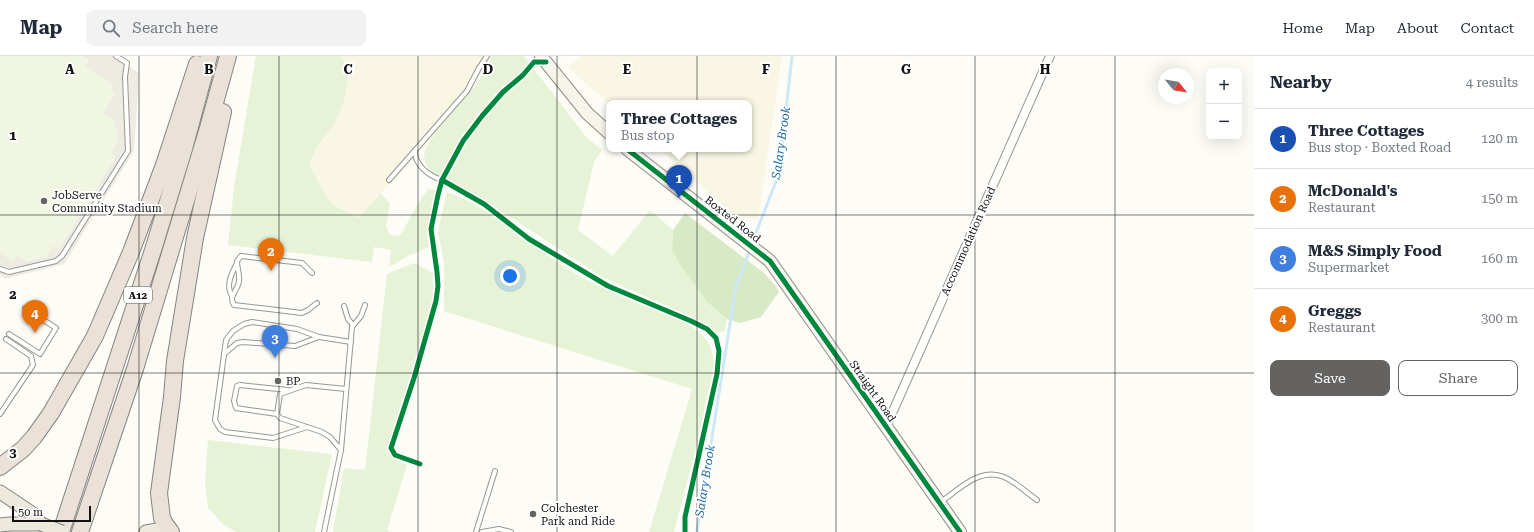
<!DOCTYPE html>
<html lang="en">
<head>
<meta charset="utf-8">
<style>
  :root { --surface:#fff; --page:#f2f2f3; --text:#1f2937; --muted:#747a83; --line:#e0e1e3; --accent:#646362 }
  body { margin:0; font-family:"Roboto Serif",serif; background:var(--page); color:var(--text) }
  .controls { position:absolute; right:12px; top:12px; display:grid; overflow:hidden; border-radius:8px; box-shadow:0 4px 16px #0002 }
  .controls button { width:36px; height:36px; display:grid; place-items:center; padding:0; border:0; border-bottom:1px solid var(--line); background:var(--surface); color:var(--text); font:20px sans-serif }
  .compass { position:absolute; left:1158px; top:12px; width:36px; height:36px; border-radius:50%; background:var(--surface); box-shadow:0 4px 16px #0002; rotate:120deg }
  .scale { position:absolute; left:12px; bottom:10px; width:79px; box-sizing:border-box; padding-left:4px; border:2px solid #111; border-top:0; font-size:11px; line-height:14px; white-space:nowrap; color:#111; -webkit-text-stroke:3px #fff; paint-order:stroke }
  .you { position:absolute; left:510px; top:220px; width:14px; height:14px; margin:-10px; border:3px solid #fff; border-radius:50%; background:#1a73e8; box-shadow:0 0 0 6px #1a73e833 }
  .badge { display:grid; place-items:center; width:26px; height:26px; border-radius:50%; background:var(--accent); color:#fff; font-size:13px; font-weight:700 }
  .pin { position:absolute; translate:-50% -33px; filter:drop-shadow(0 1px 2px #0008) }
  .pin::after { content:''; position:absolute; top:21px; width:14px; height:12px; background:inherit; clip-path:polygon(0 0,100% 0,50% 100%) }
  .popup { position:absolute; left:606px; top:44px; width:146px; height:52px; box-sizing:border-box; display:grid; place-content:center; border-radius:8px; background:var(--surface); filter:drop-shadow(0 1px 3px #0005); font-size:13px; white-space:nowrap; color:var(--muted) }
  .popup b { font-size:15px; color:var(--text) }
  .popup::after { content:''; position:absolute; left:50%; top:100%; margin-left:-8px; border:8px solid transparent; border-top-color:var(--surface) }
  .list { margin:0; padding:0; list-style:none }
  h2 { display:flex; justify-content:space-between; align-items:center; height:52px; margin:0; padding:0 16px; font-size:17px }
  h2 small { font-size:13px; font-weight:400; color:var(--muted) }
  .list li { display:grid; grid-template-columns:26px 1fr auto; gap:12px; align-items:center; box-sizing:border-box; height:60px; padding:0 16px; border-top:1px solid var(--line) }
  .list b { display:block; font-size:15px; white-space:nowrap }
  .list p { margin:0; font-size:13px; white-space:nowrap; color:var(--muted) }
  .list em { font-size:13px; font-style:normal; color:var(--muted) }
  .actions { display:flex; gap:8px; padding:12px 16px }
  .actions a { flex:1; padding:9px 0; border:1px solid var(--accent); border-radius:8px; text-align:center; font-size:14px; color:var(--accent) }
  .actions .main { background:var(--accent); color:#fff }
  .icon { flex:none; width:22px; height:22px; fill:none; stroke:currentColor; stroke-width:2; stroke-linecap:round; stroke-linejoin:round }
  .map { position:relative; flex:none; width:1254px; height:476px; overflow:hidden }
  header { display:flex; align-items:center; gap:24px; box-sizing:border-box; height:56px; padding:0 20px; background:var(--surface); border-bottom:1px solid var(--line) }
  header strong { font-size:19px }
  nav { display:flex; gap:22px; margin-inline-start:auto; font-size:14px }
  .search { width:280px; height:36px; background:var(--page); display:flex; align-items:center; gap:10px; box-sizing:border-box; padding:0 14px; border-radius:8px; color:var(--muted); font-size:15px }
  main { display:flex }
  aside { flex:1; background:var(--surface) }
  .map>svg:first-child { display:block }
</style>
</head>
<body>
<header>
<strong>Map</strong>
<div class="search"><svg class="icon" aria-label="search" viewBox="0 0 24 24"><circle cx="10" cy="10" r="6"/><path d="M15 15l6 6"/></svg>Search here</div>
<nav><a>Home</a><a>Map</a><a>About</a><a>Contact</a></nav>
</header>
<main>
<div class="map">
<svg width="1254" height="476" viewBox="0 0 1254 476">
  <rect width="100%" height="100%" fill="#fdfcf7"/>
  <!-- farmland -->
  <g fill="#f9f7e4">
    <path d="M341 0H493L489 5 477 28 433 81 358 162 332 148 324 137 310 108 316 93 338 61 346 6Z"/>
    <path d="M582 0H782L758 164 732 158 660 93H749V47L609 48 568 11Z"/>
  </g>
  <!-- green -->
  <g fill="#e7f3d7">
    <path d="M256 0H341C353 16 346 43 338 60 333 71 324 81 317 91 314 96 312 103 310 109L324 137 332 148 358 162 381 137 390 148 386 170 390 179 400 180 420 144 428 133H433L436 135C431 153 425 172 429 191L408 200 389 211 391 194 374 191 372 206 228 189 234 131Z"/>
    <path d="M493 0H524L587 82 602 94 594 106 578 174 613 200 650 154 673 174 672 193 706 245 727 263 725 275 716 277 689 260 602 221 476 139 433 118C428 112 424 107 424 99 425 85 465 43 476 29 483 20 485 8 493 0Z"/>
    <path d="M447 136C481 147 507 172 537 192 556 205 577 220 597 229 625 243 655 254 684 266 705 279 713 286 714 311L694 400 674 476H649L692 333 444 255V208L438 175Z"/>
    <path d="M414 207 433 217V242L429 261 389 390C388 402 397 405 407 409L387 474 392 476H333L344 412 365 414 387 218Z"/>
    <path d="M208 384 332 398 315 476H236L223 468 208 452 205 427Z"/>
  </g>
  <!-- forest -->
  <path fill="#d8eac5" d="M685 157 764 217 775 229 779 236 761 261 740 267 727 263 706 245 696 230 681 210 672 193 673 174Z"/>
  <!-- pitch -->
  <path fill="#f0f6e1" d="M0 0H83L89 4 85 10 114 29 116 36 114 63 119 84 116 100 59 194 47 201 14 206 0 197Z"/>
  <!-- plaza -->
  <path fill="#edebe2" d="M83 0H113L139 17 134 95 64 208 5 223 0 219V197L14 206 18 200 26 205 47 201 53 190 59 194 116 100 111 97 119 84 114 64 104 57 116 37 111 33 114 29 85 10 89 4Z"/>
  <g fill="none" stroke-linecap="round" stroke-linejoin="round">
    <!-- stream -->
    <g stroke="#cde8f7" stroke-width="3">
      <path d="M752 187 779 118 792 0"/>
      <path d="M697 476 736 230 750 194"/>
    </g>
    <!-- lane casing -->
    <g stroke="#979795" stroke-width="6">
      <g id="lane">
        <path d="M415 94C414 109 429 120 442 124"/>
        <path d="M389 124 467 35 479 12 487 0"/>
        <path d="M0 213 9 216 56 205 62 200 128 95 125 21 127 7 116 0"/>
        <path d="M312 217 302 207 241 200 237 205C237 212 240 219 239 225 238 235 228 239 234 249L302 257 308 254 317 247"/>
        <path d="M232 240C225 229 232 217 237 207"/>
        <path d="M344 250 348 263 353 269"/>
        <path d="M9 278 40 298 56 272 25 252"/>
        <path d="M224 298 237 287 243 286 295 290 319 281"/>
        <path d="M0 358 33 309 31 300 6 283"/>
        <path d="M277 358 236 352 234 345 237 330 240 329 288 334"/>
        <path d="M307 371 273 382 225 376 220 373 215 364 226 284 233 275 244 268 252 266 297 273 319 281 351 286"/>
        <path d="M341 394 330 381 322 376 280 362 277 358 280 338 306 329 346 333"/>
        <path d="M941 446C959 433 980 411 1004 421 1016 426 1027 437 1037 444"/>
        <path d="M324 476 341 394 352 271 361 260 365 249"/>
        <path d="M476 476 495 415"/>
        <path d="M482 476 499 473 511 476"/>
      </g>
    </g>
    <!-- street casing -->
    <g stroke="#979795" stroke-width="10">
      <path id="street" d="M886 371 1050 0"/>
    </g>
    <!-- secondary casing -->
    <g stroke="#8e8d8b" stroke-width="14">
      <g id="secondary">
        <path d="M541 0 587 57 609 77"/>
        <path d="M627 93 770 205 960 476"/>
      </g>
    </g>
    <!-- primary casing -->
    <g stroke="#858482" stroke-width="15">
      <g id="primary">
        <path d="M0 436 33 458 41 468"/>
        <path d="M0 469 10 468H41"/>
        <path d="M146 476 157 474 166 476"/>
      </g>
    </g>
    <!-- highway casing -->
    <g stroke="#858482" stroke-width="18">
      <g id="highway">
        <path d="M0 411 23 393 34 381 51 357 95 280 131 196 164 109 197 8"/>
        <path d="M61 476 153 194 184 93 209 0"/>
        <path d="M80 476 135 313 208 72 228 0"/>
        <path d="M171 476 165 468 162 462 159 437 172 341 175 305 195 182 223 56"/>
      </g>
    </g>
    <!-- lane -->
    <use href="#lane" stroke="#fffffe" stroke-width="4"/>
    <!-- street -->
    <use href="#street" stroke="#fffffe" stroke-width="8"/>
    <!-- secondary -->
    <use href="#secondary" stroke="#f6f4eb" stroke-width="12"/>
    <!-- primary -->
    <use href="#primary" stroke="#ede9dc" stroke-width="13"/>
    <!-- highway -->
    <use href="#highway" stroke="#eae1d8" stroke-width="16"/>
    <!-- primary-bridge casing -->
    <g stroke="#858482" stroke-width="15" stroke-linecap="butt">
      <path id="primary-bridge" d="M41 468 62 476"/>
    </g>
    <!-- primary-bridge -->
    <use href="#primary-bridge" stroke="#ede9dc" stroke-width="13"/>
    <!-- cycleway casing -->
    <g stroke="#fff" stroke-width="8">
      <g id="cycleway">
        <path d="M627 93 770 205 960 476"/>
        <path d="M442 124 484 148 529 183 608 230 691 265 707 273 716 282 719 295 717 318 685 461V476"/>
        <path d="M420 408 395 399 391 392 414 322 436 245 438 230 437 216 431 173 438 139 442 124 463 85 482 60 503 36 523 19 534 6H546"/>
      </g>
    </g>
    <!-- cycleway -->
    <use href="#cycleway" stroke="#00873e" stroke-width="5"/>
  </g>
  <!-- grid -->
  <path fill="none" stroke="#111" stroke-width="1" stroke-opacity="0.55" d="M139 0V476M279 0V476M418 0V476M557 0V476M697 0V476M836 0V476M975 0V476M1115 0V476M0 159H1254M0 317H1254"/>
  <!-- markers -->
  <g fill="#646362" stroke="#fff" stroke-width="1.5">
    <circle cx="44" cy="145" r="4"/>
    <circle cx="278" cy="325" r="4"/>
    <circle cx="533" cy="458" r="4"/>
  </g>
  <g text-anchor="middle" stroke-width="4" stroke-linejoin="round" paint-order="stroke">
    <!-- shield labels -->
    <rect fill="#fff" stroke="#585858" stroke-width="1" x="124" y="231" width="28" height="16" rx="3"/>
    <g font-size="10" font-weight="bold" fill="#111">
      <text x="138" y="243">A12</text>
    </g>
    <!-- poi labels -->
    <g font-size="11" fill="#111" stroke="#fff" text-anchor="start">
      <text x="52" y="143">JobServe<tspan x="52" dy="13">Community Stadium</tspan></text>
      <text x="286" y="329">BP</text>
      <text x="541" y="456">Colchester<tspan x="541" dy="13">Park and Ride</tspan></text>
    </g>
    <!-- street labels -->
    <g font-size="11" fill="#111" stroke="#fff">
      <text transform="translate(733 163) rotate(38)" y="4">Boxted Road</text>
      <text transform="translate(968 185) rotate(-66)" y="4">Accommodation Road</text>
      <text transform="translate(873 335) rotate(55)" y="4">Straight Road</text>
    </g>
    <!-- water labels -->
    <g font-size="12" font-style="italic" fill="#1768a6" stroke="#fff">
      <text transform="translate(781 87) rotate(-82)" y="4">Salary Brook</text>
      <text transform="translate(705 425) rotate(-81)" y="4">Salary Brook</text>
    </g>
  </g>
  <g font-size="13" text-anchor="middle" font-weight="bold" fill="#111" stroke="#fff" stroke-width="4" stroke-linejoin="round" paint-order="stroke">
    <text x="70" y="18">A</text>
    <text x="209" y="18">B</text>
    <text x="348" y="18">C</text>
    <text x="488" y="18">D</text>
    <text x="627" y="18">E</text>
    <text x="766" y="18">F</text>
    <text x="906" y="18">G</text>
    <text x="1045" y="18">H</text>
    <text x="13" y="84">1</text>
    <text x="13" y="243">2</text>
    <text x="13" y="401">3</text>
  </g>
</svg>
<div class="controls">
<button>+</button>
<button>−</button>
</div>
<svg class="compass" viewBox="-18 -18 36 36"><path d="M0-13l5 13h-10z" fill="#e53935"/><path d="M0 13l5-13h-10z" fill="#747a83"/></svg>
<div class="scale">50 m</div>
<div class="you"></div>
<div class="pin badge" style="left:679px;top:142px;background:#1a4fb4">1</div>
<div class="popup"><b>Three Cottages</b>Bus stop</div>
<div class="pin badge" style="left:271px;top:215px;background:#e8710a">2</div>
<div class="pin badge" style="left:275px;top:302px;background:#3f7fe0">3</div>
<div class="pin badge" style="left:35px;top:277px;background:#e8710a">4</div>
</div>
<aside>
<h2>Nearby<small>4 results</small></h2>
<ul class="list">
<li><span class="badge" style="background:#1a4fb4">1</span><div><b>Three Cottages</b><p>Bus stop · Boxted Road</p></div><em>120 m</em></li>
<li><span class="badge" style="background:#e8710a">2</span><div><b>McDonald's</b><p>Restaurant</p></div><em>150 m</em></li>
<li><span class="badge" style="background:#3f7fe0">3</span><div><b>M&amp;S Simply Food</b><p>Supermarket</p></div><em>160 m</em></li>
<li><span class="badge" style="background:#e8710a">4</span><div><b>Greggs</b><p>Restaurant</p></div><em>300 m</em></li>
</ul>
<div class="actions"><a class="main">Save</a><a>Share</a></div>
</aside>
</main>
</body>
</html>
